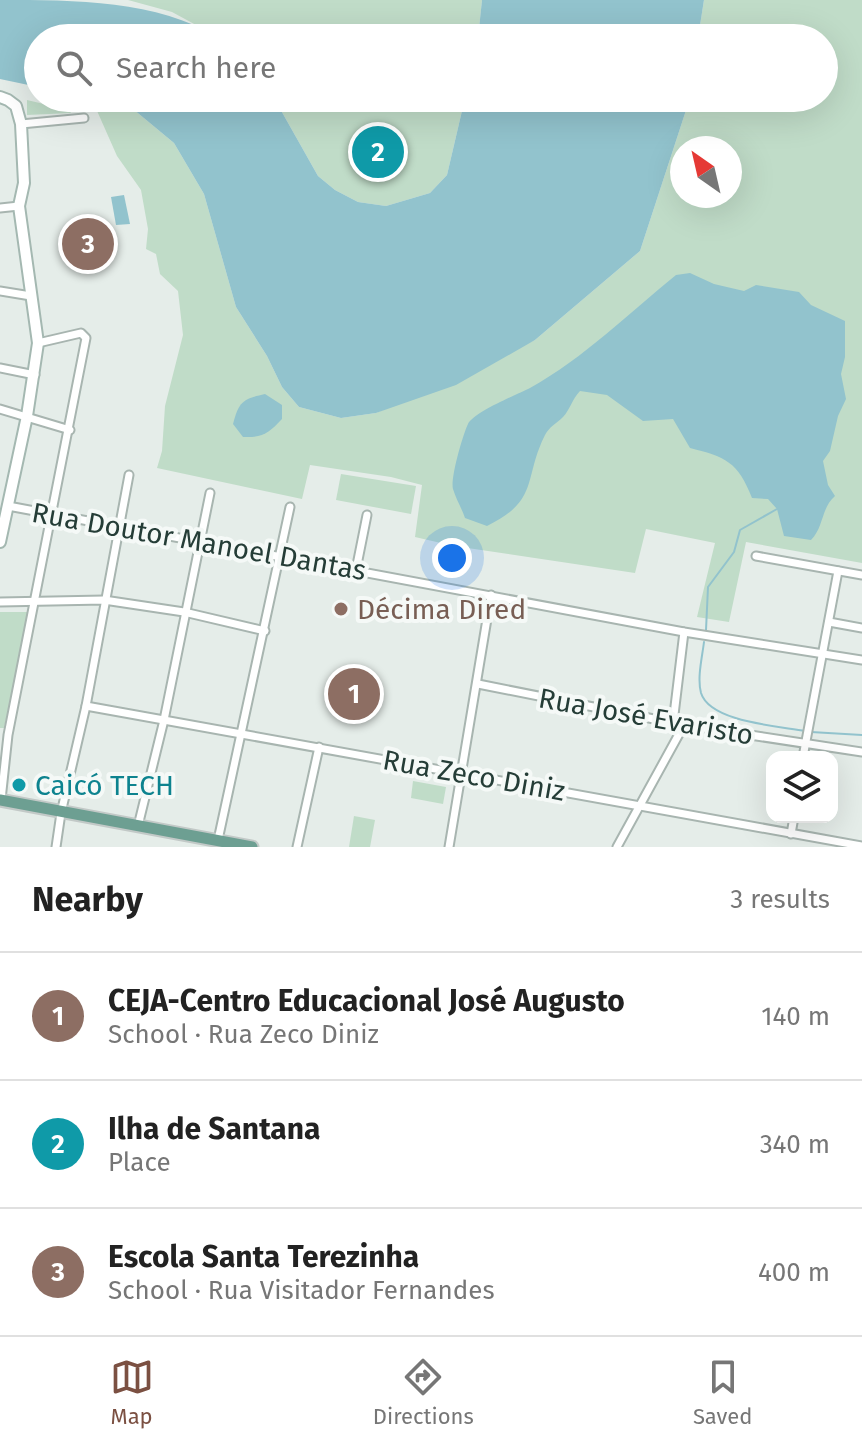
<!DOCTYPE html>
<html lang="en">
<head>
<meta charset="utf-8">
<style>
  :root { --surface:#fff; --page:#f2f2f2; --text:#222; --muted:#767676; --line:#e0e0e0; --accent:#7b5042 }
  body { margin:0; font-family:"Fira Sans",sans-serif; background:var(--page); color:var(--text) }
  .controls { position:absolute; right:24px; bottom:24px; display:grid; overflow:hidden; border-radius:16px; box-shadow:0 8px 32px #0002 }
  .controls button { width:72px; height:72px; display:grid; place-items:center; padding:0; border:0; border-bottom:2px solid var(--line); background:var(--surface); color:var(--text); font:40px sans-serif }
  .compass { position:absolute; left:670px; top:136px; width:72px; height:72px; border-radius:50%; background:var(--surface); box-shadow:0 8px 32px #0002; rotate:326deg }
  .you { position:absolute; left:452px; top:558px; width:28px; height:28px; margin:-20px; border:6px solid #fff; border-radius:50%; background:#1a73e8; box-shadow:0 0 0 12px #1a73e833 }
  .badge { display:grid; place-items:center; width:52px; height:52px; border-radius:50%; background:var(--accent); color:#fff; font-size:26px; font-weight:700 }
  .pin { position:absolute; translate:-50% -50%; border:4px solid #fff; box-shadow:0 2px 8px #0006 }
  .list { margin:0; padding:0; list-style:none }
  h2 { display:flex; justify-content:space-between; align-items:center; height:104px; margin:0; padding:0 32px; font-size:34px }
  h2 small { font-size:26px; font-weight:400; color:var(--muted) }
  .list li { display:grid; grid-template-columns:52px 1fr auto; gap:24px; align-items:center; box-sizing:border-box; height:128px; padding:0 32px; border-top:2px solid var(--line) }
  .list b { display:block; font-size:30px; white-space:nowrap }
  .list p { margin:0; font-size:26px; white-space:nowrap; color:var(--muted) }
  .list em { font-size:26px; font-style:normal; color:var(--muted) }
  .icon { flex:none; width:44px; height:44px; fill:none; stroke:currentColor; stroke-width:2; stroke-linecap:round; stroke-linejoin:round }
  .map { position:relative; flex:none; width:862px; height:847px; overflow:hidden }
  .search { position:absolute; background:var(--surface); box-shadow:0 8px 32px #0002; left:24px; right:24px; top:24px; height:88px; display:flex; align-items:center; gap:20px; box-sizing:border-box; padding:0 28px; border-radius:44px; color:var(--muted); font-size:30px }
  .sheet { height:488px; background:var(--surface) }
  nav { display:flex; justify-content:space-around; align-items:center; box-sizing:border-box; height:112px; border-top:2px solid var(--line); background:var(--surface); font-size:22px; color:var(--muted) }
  nav a { display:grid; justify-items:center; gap:4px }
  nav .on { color:var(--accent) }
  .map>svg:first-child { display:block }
</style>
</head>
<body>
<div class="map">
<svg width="862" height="847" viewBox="0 0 862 847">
  <rect width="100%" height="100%" fill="#e5ede9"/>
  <!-- green -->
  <g fill="#c0dcc8" fill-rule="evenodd">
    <path d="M128 0H482L478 38H220L172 12Z"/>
    <path d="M704 0H862V563L746 542 729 622 697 617 715 543 646 529 635 573 454 546 415 537 422 485 391 477 310 465 302 499 157 468 162 451 165 406 183 335 178 291 160 274 156 254 146 249 148 229 141 190 117 156 94 104 133 109 174 143 204 194 236 307 267 356 282 387 299 407 341 418 376 413 535 340 640 251 690 98H824V38H698ZM682 148H730V196H682Z"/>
    <path d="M274 98H465L447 175 430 193 386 206 358 202 335 190 318 176Z"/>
    <path d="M27 100 69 110 71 113 27 115Z"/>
    <path d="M341 474 416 486 411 514 336 500Z"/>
    <path d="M0 612H27L29 616 4 728H0Z"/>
    <path d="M413 781 446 787 443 804 411 798Z"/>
    <path d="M354 816 375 820 370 847H349Z"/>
  </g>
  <!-- water -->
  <g fill="#92c3cd">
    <path d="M0 0C76 0 156 0 220 38H38V87L0 79Z"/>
    <path d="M482 0H704L698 38H478Z"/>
    <path d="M82 98H274L318 176 335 190 358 202 386 206 430 193 447 175 465 98H690L640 251 535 340 456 385 376 413 341 418 299 407 282 387 267 356 236 307 204 194 174 143 133 109 94 104Z"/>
    <path d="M124 195 130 224 116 225 111 197Z"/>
    <path d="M690 273 714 284 744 291 756 285 799 292 811 305 845 321V357L841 374 846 399 838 416 830 451 823 461 828 485 835 496C821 508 824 527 811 540L784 536 777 509 768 499 752 498C738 462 726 457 690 448L673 419 643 421 607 395 580 391C572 399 570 410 563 417 557 423 549 427 545 435 523 479 540 500 487 526L465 518C462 509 456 499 453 489 450 479 463 434 468 424 474 412 516 395 530 388 584 358 629 313 676 275Z"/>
    <path d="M265 394 282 405V419C269 433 262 438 243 437L233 424C239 401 243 399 265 394Z"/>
  </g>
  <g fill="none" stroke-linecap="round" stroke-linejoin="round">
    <!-- stream -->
    <g stroke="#92c3cd" stroke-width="2">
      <path d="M706 630 708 587 734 552 740 530 777 509"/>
      <path d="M704 642C702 658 697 678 701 693 710 722 778 726 805 731"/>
      <path d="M811 732 862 735"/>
    </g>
    <!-- street casing -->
    <g stroke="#a8b5b0" stroke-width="11">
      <g id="street">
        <path d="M21 124 84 118"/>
        <path d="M0 208 19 206"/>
        <path d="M0 291 31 296"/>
        <path d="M0 368 35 375"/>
        <path d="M0 409 70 430"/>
        <path d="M8 506 684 632 862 660"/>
        <path d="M756 556 862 575"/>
        <path d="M356 570 367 515"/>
        <path d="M0 602 104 600 184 612 265 631"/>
        <path d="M829 622 862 628"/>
        <path d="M478 684 684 725 862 752"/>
        <path d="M86 706 862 846"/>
        <path d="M673 723 684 632"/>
        <path d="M803 757 838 571"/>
        <path d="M1 800 8 735 86 338 81 333 38 343"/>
        <path d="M138 826 164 720 210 493"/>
        <path d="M791 834 794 817"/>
        <path d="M218 840 290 507"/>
        <path d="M56 847 61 813 86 706 129 475"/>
        <path d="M297 847 319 747"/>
        <path d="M449 847 491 595"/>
        <path d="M617 847 684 725"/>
      </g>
    </g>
    <!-- secondary casing -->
    <g stroke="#a4b8b1" stroke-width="14">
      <path id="secondary" d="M0 97 8 100 16 106 21 124 24 183 19 206 38 343 27 416 0 542"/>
    </g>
    <!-- primary casing -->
    <g stroke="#c2c9c7" stroke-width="15">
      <path id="primary" d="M0 800 252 847"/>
    </g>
    <!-- street -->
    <use href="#street" stroke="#fff" stroke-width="7"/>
    <!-- secondary -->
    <use href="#secondary" stroke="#fff" stroke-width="10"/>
    <!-- primary -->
    <use href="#primary" stroke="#6d9f92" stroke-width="11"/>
  </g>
  <!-- markers -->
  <circle fill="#8d6e63" stroke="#f5f9f7" stroke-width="3" cx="341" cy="609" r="8"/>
  <circle fill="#0f9aa8" stroke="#f5f9f7" stroke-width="3" cx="19" cy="785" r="8"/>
  <g text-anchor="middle" stroke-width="8" stroke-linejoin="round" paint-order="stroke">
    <!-- street labels -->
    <g font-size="28" fill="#253d37" stroke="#f5f9f7">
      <text transform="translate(199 541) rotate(10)" y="10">Rua Doutor Manoel Dantas</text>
      <text transform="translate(646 716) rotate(10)" y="10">Rua José Evaristo</text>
      <text transform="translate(474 775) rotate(10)" y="10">Rua Zeco Diniz</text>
    </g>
    <!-- education labels -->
    <g font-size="28" fill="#785e54" stroke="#f5f9f7" text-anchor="start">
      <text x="357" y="619">Décima Dired</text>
    </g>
    <!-- culture labels -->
    <g font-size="28" fill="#0d838f" stroke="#f5f9f7" text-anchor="start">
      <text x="35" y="795">Caicó TECH</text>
    </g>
  </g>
</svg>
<div class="controls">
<button><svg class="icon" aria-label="layers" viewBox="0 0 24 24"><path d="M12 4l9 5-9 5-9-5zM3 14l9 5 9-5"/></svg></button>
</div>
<svg class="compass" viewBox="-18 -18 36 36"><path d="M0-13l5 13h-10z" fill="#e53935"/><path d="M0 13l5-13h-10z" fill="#767676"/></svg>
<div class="you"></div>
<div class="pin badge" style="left:354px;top:694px;background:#8d6e63">1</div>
<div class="pin badge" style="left:378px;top:152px;background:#0f9aa8">2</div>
<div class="pin badge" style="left:88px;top:244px;background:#8d6e63">3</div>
<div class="search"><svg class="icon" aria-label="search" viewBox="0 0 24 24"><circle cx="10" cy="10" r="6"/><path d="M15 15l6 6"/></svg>Search here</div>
</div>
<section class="sheet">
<h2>Nearby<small>3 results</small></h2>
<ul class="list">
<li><span class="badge" style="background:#8d6e63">1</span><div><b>CEJA-Centro Educacional José Augusto</b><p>School · Rua Zeco Diniz</p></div><em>140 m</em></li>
<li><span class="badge" style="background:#0f9aa8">2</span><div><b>Ilha de Santana</b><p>Place</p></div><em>340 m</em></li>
<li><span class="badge" style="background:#8d6e63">3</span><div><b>Escola Santa Terezinha</b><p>School · Rua Visitador Fernandes</p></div><em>400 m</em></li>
</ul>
</section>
<nav>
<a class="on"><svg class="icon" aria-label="map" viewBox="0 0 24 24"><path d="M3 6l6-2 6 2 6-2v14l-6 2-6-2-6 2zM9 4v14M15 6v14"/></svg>Map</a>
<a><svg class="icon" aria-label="directions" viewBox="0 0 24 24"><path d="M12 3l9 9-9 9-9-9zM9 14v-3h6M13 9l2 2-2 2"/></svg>Directions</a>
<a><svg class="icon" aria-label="saved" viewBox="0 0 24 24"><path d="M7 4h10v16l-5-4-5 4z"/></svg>Saved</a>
</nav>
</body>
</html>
